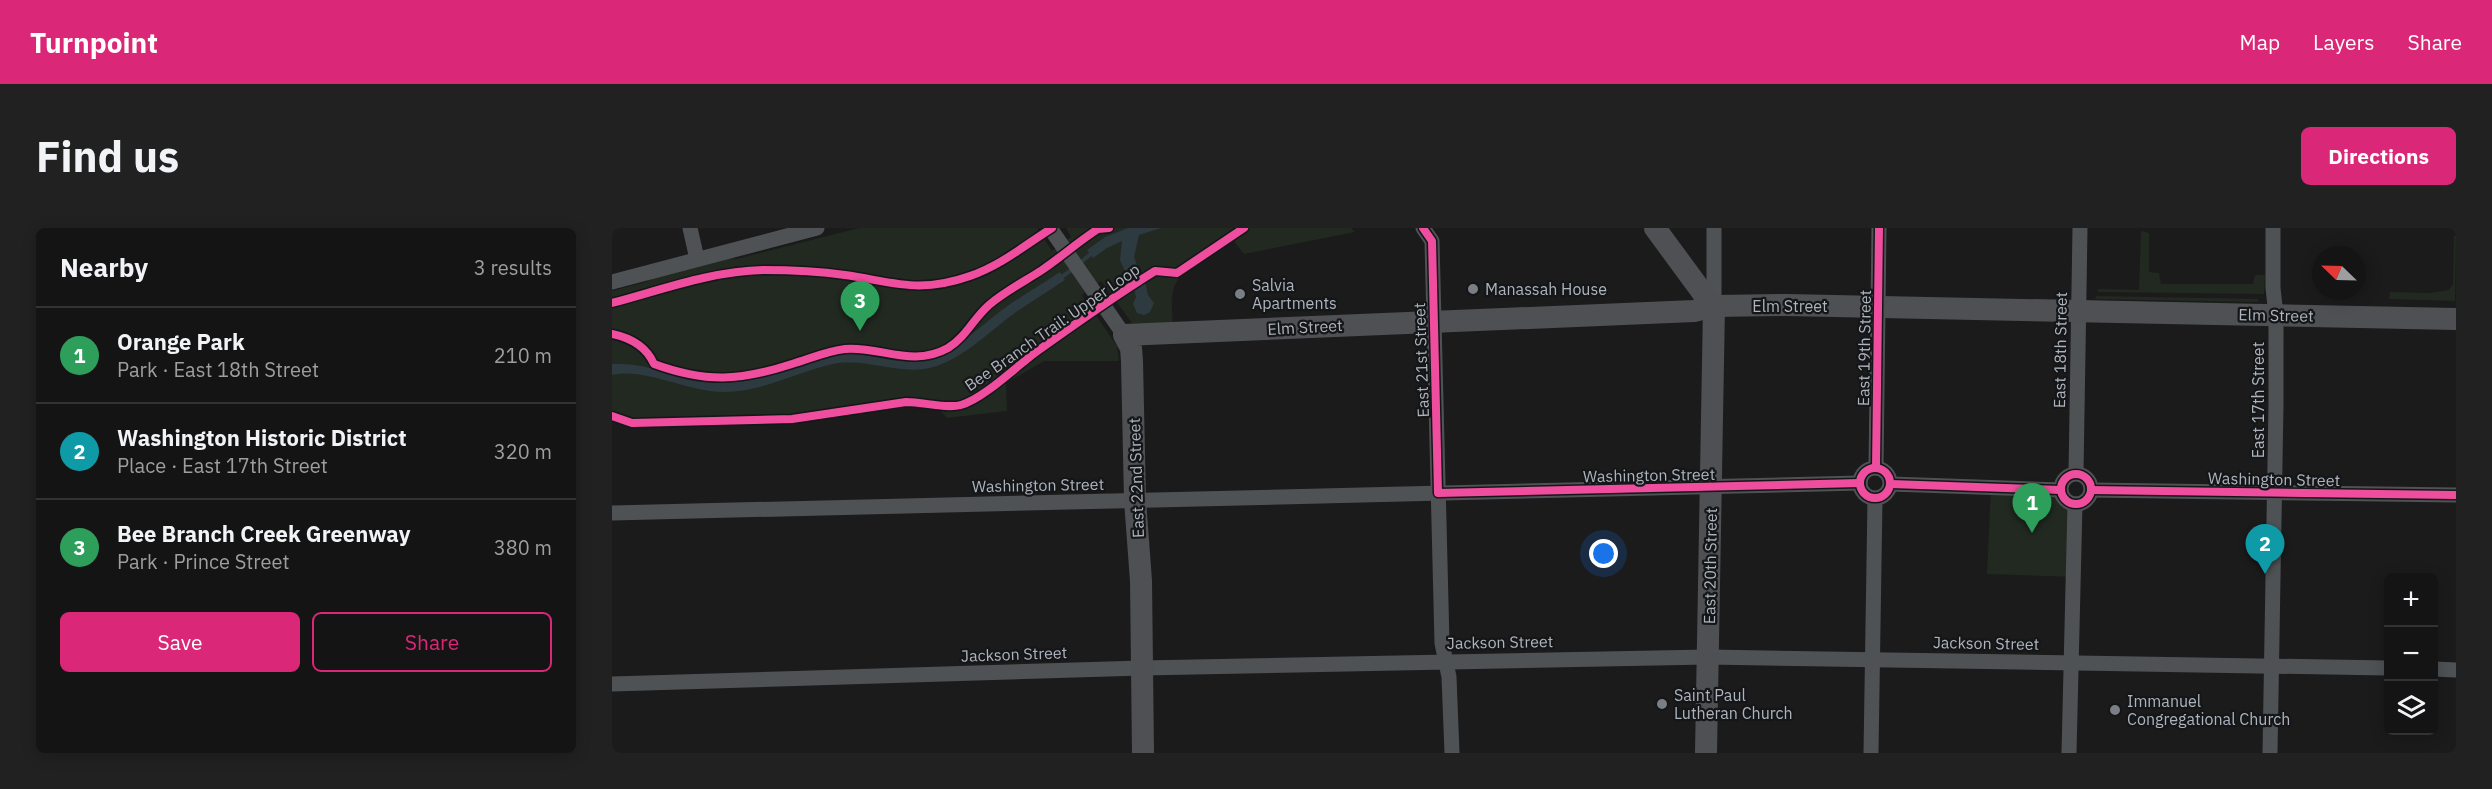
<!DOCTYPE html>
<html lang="en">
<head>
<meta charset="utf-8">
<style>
  :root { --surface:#141415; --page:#212122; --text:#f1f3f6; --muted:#9d9ea0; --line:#333334; --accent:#db2777 }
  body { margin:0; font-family:"IBM Plex Sans",sans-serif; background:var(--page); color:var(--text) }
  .controls { position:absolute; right:18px; bottom:18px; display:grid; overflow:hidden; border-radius:9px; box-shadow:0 3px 15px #0003 }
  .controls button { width:54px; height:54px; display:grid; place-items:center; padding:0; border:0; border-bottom:2px solid var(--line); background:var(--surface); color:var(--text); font:30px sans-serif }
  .compass { position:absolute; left:1700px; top:18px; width:54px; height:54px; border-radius:50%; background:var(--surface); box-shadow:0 3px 15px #0003; rotate:293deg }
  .you { position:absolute; left:992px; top:326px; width:21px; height:21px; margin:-15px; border:4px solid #fff; border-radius:50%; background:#1a73e8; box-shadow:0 0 0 9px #1a73e833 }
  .badge { display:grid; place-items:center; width:39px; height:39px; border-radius:50%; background:var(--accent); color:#fff; font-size:20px; font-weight:700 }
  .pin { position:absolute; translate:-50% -50px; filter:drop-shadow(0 2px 3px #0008) }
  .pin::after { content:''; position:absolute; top:32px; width:21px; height:18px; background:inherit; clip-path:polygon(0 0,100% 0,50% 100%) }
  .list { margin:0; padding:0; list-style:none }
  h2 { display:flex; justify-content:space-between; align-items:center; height:78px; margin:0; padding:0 24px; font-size:26px }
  h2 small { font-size:20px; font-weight:400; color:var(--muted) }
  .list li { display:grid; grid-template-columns:39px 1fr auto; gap:18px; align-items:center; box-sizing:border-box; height:96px; padding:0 24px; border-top:2px solid var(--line) }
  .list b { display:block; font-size:22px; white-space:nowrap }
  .list p { margin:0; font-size:20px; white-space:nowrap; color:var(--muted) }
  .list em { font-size:20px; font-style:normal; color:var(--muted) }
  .actions { display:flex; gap:12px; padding:18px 24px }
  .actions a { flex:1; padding:14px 0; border:2px solid var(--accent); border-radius:9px; text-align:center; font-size:21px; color:var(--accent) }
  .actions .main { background:var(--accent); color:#fff }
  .icon { flex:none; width:33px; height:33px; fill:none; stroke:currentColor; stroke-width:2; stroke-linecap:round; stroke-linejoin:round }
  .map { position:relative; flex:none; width:1844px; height:525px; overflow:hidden; border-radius:9px }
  header { display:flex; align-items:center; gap:36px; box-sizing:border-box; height:84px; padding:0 30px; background:var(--accent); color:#fff }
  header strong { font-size:28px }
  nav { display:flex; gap:33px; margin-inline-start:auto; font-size:21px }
  .intro { display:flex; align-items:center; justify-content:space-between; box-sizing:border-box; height:144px; padding:0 36px }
  h1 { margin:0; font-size:42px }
  .button { padding:15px 27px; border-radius:9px; background:var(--accent); color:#fff; font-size:21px; font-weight:700 }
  main { display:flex; gap:36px; padding:0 36px }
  aside { flex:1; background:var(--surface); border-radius:9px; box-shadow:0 3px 15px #0003 }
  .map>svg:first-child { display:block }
</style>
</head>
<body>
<header>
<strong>Turnpoint</strong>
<nav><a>Map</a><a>Layers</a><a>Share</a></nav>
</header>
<div class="intro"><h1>Find us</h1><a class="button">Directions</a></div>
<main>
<aside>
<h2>Nearby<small>3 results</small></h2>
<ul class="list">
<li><span class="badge" style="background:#2e9e5b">1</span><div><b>Orange Park</b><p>Park · East 18th Street</p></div><em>210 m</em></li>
<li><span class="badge" style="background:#0f9aa8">2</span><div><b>Washington Historic District</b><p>Place · East 17th Street</p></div><em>320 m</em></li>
<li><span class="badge" style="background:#2e9e5b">3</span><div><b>Bee Branch Creek Greenway</b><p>Park · Prince Street</p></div><em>380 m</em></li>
</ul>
<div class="actions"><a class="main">Save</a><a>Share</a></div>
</aside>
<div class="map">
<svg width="1844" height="525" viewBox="0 0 1844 525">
  <rect width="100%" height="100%" fill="#1b1b1c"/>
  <!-- green -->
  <g fill="#212921">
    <path d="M247 0H425L440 23 459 9 454 0H739L743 4 632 26 622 13 571 46C556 60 560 79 561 97L520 95 489 53 470 67 505 118 507 133H432L394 155 395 183 335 190 327 181 315 177 178 195 29 199 0 193V63L34 54 74 35 101 28 124 31Z"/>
    <path d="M1531 3 1537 5V44L1547 45 1549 56H1641L1643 47H1653L1652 66 1486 64V61L1527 62 1529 4Z"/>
    <path d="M1842 8H1844L1843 73 1777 71 1778 64 1818 65 1837 62 1841 56Z"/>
    <path d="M1484 68 1646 71V74L1483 71Z"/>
    <path d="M1379 259 1450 267 1458 275 1462 349 1375 346Z"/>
  </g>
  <!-- water -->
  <g fill="#2d3a3f">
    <path d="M516 0H549L527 7 522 29 529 48 518 55 508 32 510 13 495 20 481 30 475 22 493 9Z"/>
    <path d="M448 44 453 52C437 63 420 73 404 84 376 104 347 136 312 141 281 145 252 130 221 136 184 144 151 164 112 164 76 164 32 139 0 147V136C38 134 71 154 108 154 148 155 181 136 219 127 247 121 272 135 300 133 339 129 364 101 394 79 411 67 430 56 448 44Z"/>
    <path d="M533 53 536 67 542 75 538 84 532 87 525 85 521 76 524 69 522 61Z"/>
  </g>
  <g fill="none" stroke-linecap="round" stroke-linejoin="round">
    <!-- stream -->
    <g stroke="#2d3a3f" stroke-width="4">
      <path d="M467 36 482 23"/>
      <path d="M448 50 461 41"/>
    </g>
    <!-- street -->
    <g stroke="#4f5255" stroke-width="15">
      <path d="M78 0 85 31"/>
      <path d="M438 0 512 107"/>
      <path d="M811 0 820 13 830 415 837 449 840 525"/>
      <path d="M0 54 205 0"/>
      <path d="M1102 78V0"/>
      <circle cx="1263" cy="255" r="15"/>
      <path d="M1264 240 1267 0"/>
      <path d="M1464 245 1468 0"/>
      <circle cx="1464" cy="261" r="15"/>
      <path d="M1279 256 1449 262"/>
      <path d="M1479 262 1844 267"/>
      <path d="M0 285 1248 255"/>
      <path d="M1822 441 1844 442"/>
      <path d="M0 456 530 440 1096 429 1776 440"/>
      <path d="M1259 525 1263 271"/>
      <path d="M1457 525 1463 276"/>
      <path d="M1658 525 1664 176V87L1661 60V0"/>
    </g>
    <!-- secondary -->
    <g stroke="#4e5053" stroke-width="22">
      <path d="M1043 0 1093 68 1102 78"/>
      <path d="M531 525 529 353 523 272 520 133 519 120 512 107 1082 83 1102 78 1175 77 1844 91"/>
      <path d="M1094 525 1102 78"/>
    </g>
    <!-- cycleway casing -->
    <g stroke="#151618" stroke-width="11">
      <g id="cycleway">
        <path d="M811 0 820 13 826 265 1248 255"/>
        <path d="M0 75C49 62 100 43 151 42 178 42 205 43 233 47 282 54 307 66 358 48 388 38 413 17 440 0"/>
        <path d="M0 106C19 110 34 118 42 136 94 155 128 153 180 136 197 131 215 123 233 121 269 118 300 140 336 120 354 109 361 91 377 77 392 64 413 53 430 42 449 29 466 14 486 1L497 0"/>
        <path d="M0 188 20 195 180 191 294 174C312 174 334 181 349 177 371 171 405 138 424 124 463 96 503 68 543 43L565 45 632 0"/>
        <circle cx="1263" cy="255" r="15"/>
        <path d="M1264 240 1267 0"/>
        <circle cx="1464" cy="261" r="15"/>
        <path d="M1279 256 1449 262"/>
        <path d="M1479 262 1844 267"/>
      </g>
    </g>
    <!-- cycleway -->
    <use href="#cycleway" stroke="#ef4d9e" stroke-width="8"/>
  </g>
  <!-- markers -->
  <g fill="#7a7e85" stroke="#151618" stroke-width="2">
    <circle cx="861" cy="61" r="6"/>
    <circle cx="628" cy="66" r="6"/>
    <circle cx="1050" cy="476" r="6"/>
    <circle cx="1503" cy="482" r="6"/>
  </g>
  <g text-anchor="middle" stroke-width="4.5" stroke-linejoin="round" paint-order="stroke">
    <!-- poi labels -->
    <g font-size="16" fill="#adb4bd" stroke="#151618" text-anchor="start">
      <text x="640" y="63">Salvia<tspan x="640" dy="18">Apartments</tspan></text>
      <text x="873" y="67">Manassah House</text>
      <text x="1062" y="473">Saint Paul<tspan x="1062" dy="18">Lutheran Church</tspan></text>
      <text x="1515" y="479">Immanuel<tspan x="1515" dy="18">Congregational Church</tspan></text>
    </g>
    <!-- street labels -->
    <g font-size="16" fill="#adb4bd" stroke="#151618">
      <text x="1178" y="84">Elm Street</text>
      <text transform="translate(1664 87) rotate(1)" y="6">Elm Street</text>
      <text transform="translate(440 99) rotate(-35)" y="6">Bee Branch Trail: Upper Loop</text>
      <text transform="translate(693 99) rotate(-3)" y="6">Elm Street</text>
      <text transform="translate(1252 120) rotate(-89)" y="6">East 19th Street</text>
      <text transform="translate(1448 122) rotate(-89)" y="6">East 18th Street</text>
      <text transform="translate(809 132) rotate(-92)" y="6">East 21st Street</text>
      <text transform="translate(1646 172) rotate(-90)" y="6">East 17th Street</text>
      <text transform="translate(1037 247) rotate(-1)" y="6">Washington Street</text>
      <text transform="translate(524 250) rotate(-92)" y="6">East 22nd Street</text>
      <text transform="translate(1662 251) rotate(1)" y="6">Washington Street</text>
      <text transform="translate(426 257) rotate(-1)" y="6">Washington Street</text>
      <text transform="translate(1098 338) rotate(-89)" y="6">East 20th Street</text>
      <text transform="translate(888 414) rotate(-1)" y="6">Jackson Street</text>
      <text transform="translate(1374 415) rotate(1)" y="6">Jackson Street</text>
      <text transform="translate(402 426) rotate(-2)" y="6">Jackson Street</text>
    </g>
  </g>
</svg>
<div class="controls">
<button>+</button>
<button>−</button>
<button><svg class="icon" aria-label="layers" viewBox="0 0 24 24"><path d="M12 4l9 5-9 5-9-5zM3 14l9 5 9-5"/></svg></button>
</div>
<svg class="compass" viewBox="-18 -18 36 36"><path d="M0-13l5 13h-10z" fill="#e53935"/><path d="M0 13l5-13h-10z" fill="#9d9ea0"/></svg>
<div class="you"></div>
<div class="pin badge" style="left:1420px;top:305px;background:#2e9e5b">1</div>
<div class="pin badge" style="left:1653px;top:346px;background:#0f9aa8">2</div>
<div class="pin badge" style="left:248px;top:103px;background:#2e9e5b">3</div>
</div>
</main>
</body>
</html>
